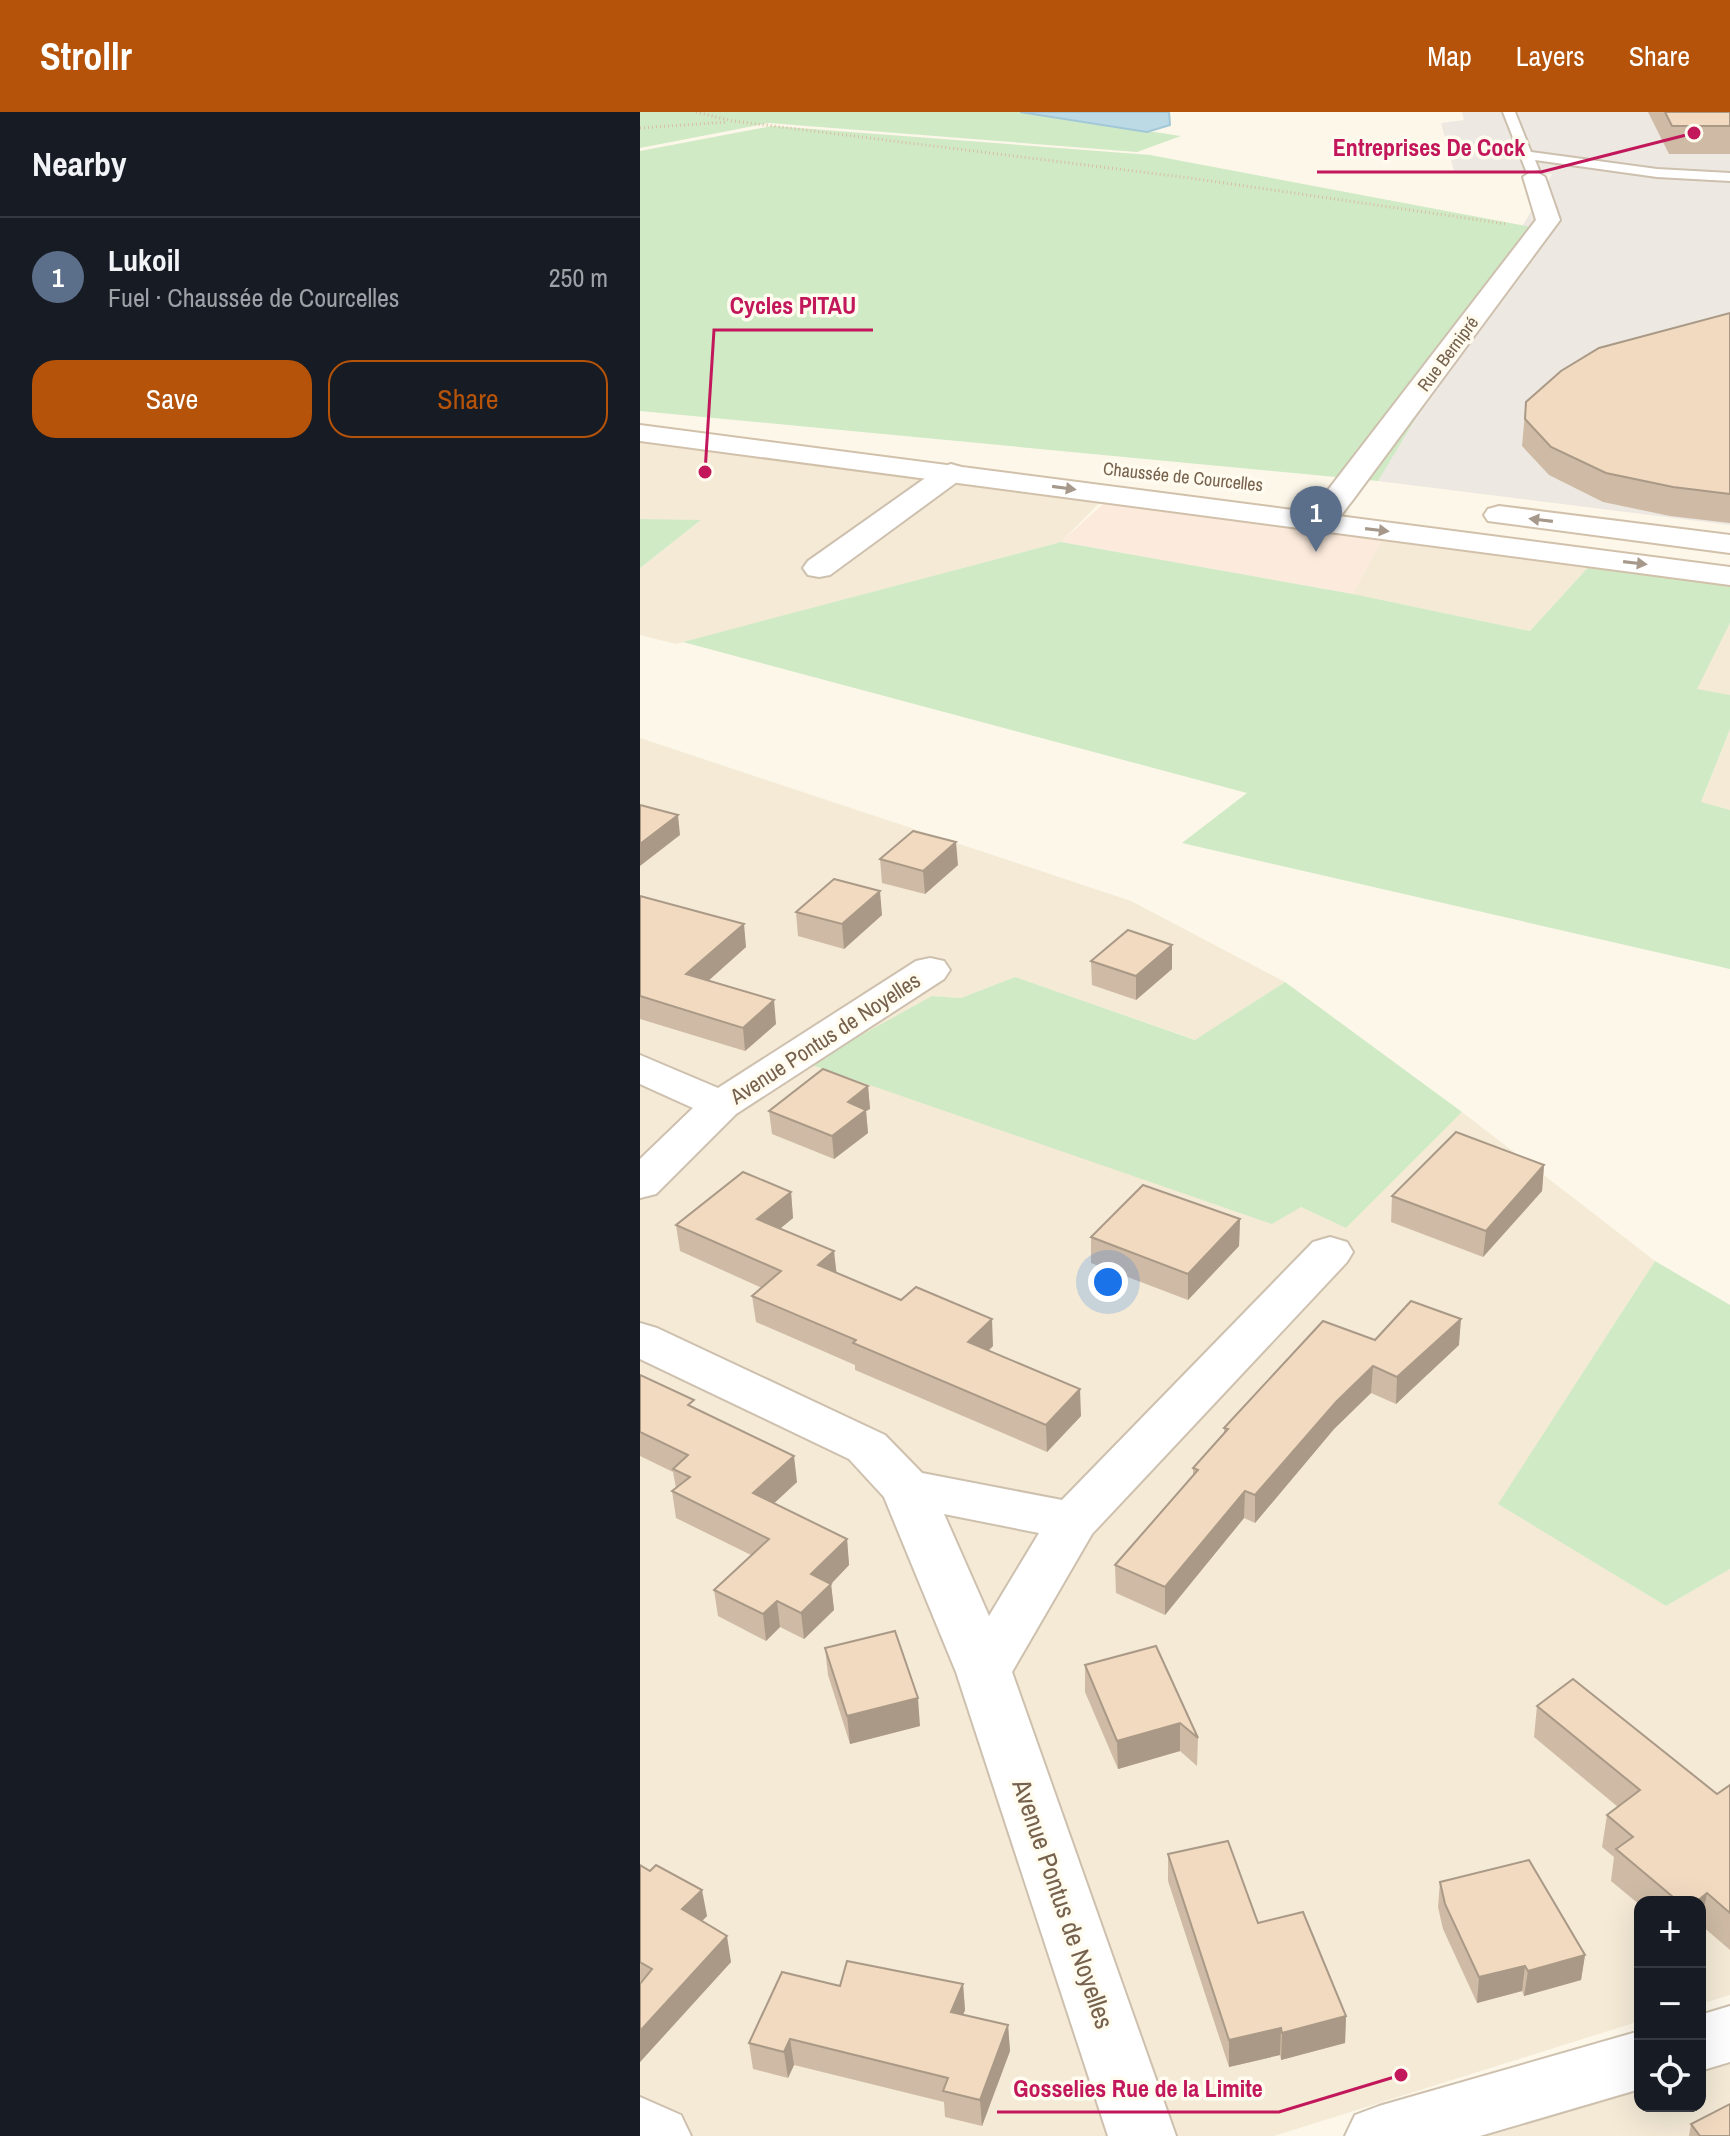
<!DOCTYPE html>
<html lang="en">
<head>
<meta charset="utf-8">
<style>
  :root { --surface:#171b24; --page:#242831; --text:#f1f3f6; --muted:#9ea1a6; --line:#363941; --accent:#b45309 }
  body { margin:0; font-family:"Archivo Narrow",sans-serif; background:var(--page); color:var(--text) }
  .controls { position:absolute; right:24px; bottom:24px; display:grid; overflow:hidden; border-radius:16px; box-shadow:0 8px 32px #0002 }
  .controls button { width:72px; height:72px; display:grid; place-items:center; padding:0; border:0; border-bottom:2px solid var(--line); background:var(--surface); color:var(--text); font:40px sans-serif }
  .you { position:absolute; left:468px; top:1170px; width:28px; height:28px; margin:-20px; border:6px solid #fff; border-radius:50%; background:#1a73e8; box-shadow:0 0 0 12px #1a73e833 }
  .badge { display:grid; place-items:center; width:52px; height:52px; border-radius:50%; background:var(--accent); color:#fff; font-size:26px; font-weight:700 }
  .pin { position:absolute; translate:-50% -66px; filter:drop-shadow(0 2px 4px #0008) }
  .pin::after { content:''; position:absolute; top:42px; width:28px; height:24px; background:inherit; clip-path:polygon(0 0,100% 0,50% 100%) }
  .list { margin:0; padding:0; list-style:none }
  h2 { display:flex; justify-content:space-between; align-items:center; height:104px; margin:0; padding:0 32px; font-size:34px }
  h2 small { font-size:26px; font-weight:400; color:var(--muted) }
  .list li { display:grid; grid-template-columns:52px 1fr auto; gap:24px; align-items:center; box-sizing:border-box; height:120px; padding:0 32px; border-top:2px solid var(--line) }
  .list b { display:block; font-size:30px; white-space:nowrap }
  .list p { margin:0; font-size:26px; white-space:nowrap; color:var(--muted) }
  .list em { font-size:26px; font-style:normal; color:var(--muted) }
  .actions { display:flex; gap:16px; padding:24px 32px }
  .actions a { flex:1; padding:18px 0; border:2px solid var(--accent); border-radius:24px; text-align:center; font-size:28px; color:var(--accent) }
  .actions .main { background:var(--accent); color:#fff }
  .icon { flex:none; width:44px; height:44px; fill:none; stroke:currentColor; stroke-width:2; stroke-linecap:round; stroke-linejoin:round }
  .map { position:relative; flex:none; width:1090px; height:2024px; overflow:hidden }
  header { display:flex; align-items:center; gap:48px; box-sizing:border-box; height:112px; padding:0 40px; background:var(--accent); color:#fff }
  header strong { font-size:38px }
  nav { display:flex; gap:44px; margin-inline-start:auto; font-size:28px }
  main { display:flex }
  aside { flex:1; background:var(--surface) }
  .map>svg:first-child { display:block }
</style>
</head>
<body>
<header>
<strong>Strollr</strong>
<nav><a>Map</a><a>Layers</a><a>Share</a></nav>
</header>
<main>
<aside>
<h2>Nearby<small></small></h2>
<ul class="list">
<li><span class="badge" style="background:#5c6f8a">1</span><div><b>Lukoil</b><p>Fuel · Chaussée de Courcelles</p></div><em>250 m</em></li>
</ul>
<div class="actions"><a class="main">Save</a><a>Share</a></div>
</aside>
<div class="map">
<svg width="1090" height="2024" viewBox="0 0 1090 2024">
  <rect width="100%" height="100%" fill="#fcf7e8"/>
  <!-- residential -->
  <g fill="#f4ead6">
    <path d="M0 325 463 387 421 430 36 532 0 523V456L60 409 0 407Z"/>
    <path d="M746 419 952 451 890 519 713 482Z"/>
    <path d="M1090 511V583L1056 578Z"/>
    <path d="M1090 617V698L1061 691Z"/>
    <path d="M0 626 491 789 645 870 556 928 375 865 321 886 292 884 661 1095 706 1116 822 1000 1015 1149 859 1392 1026 1494 1090 1457V1883L1060 1892V1790H1000V1909L634 2024H0Z"/>
    <path d="M1090 1922V2024H740L1000 1948V1994H1060V1931Z"/>
  </g>
  <!-- commercial -->
  <path fill="#fceadc" d="M471 385 746 419 713 482 421 430Z"/>
  <!-- industrial -->
  <path fill="#ede8e1" d="M822 0H1090V413L738 369 912 62 814 59 801 11 824 8Z"/>
  <!-- green -->
  <g fill="#d0eac6">
    <path d="M0 0H380L541 24 497 40 129 11 0 36Z"/>
    <path d="M132 14 510 43 891 115 738 369 0 299V39Z"/>
    <path d="M0 407 61 408 0 456Z"/>
    <path d="M421 430 713 482 890 519 952 451 1090 474V511L1057 577 1090 583V617L1061 690 1090 698V857L542 731 607 681 43 530Z"/>
    <path d="M375 865 555 928 645 870 822 1000 706 1116 661 1095 632 1112 169 952 292 884 321 886Z"/>
    <path d="M1015 1149 1090 1193V1457L1026 1494 858 1392Z"/>
  </g>
  <!-- water -->
  <path fill="#bcdae6" stroke="#a2c8d8" stroke-width="2" d="M380 0H529L530 13 507 20Z"/>
  <g fill="none" stroke-linecap="round" stroke-linejoin="round">
    <!-- lane casing -->
    <g stroke="#cec0ae" stroke-width="4">
      <path id="lane" d="M863 0H875L891 40 1017 57 1090 61V69L1017 65 895 48 899 58 887 61Z"/>
    </g>
    <!-- street casing -->
    <g stroke="#cec0ae" stroke-width="4">
      <g id="street">
        <path d="M894 58 905 65 920 108 712 389C699 405 691 422 668 416L664 410 668 404 896 108 883 65Z"/>
        <path d="M311 352 321 355 326 361 321 367 190 463 179 465 168 463 163 456 168 449 301 355Z"/>
        <path d="M290 846 304 849 310 858 304 867 96 1002 16 1082 0 1086V1047L53 996 0 972V943L78 976 276 849Z"/>
        <path d="M690 1125 707 1130 713 1140 707 1150 452 1422 372 1560 536 2024H468L316 1560 244 1385 209 1347 0 1247V1211L17 1216 245 1323 282 1361 422 1388 673 1130ZM304 1402 399 1421 349 1504Z"/>
        <path d="M1090 1894V1950L1060 1959V1903Z"/>
        <path d="M1000 1919V1977L840 2024H705L715 2003 739 1994Z"/>
        <path d="M0 1985 41 2003 51 2024H0Z"/>
      </g>
    </g>
    <!-- secondary casing -->
    <g stroke="#d1c1ab" stroke-width="4">
      <g id="secondary">
        <path d="M0 313 1090 455V473L0 329Z"/>
        <path d="M859 394 1090 423V441L848 409 844 403 848 397Z"/>
      </g>
    </g>
    <!-- path -->
    <g stroke="#d7bea2" stroke-width="3" stroke-dasharray="1 3" stroke-linecap="butt">
      <path d="M56 0 93 9 550 66 867 112"/>
      <path d="M0 16 87 10"/>
    </g>
    <!-- lane -->
    <use href="#lane" fill="#fff" fill-rule="evenodd"/>
    <!-- street -->
    <use href="#street" fill="#fff" fill-rule="evenodd"/>
    <!-- secondary -->
    <use href="#secondary" fill="#fff" fill-rule="evenodd"/>
  </g>
  <!-- wall -->
  <g fill="#cfbba5">
    <path d="M1008 0H1090V42H1029Z"/>
    <path d="M1090 201V411L1030 404 963 390 909 363 882 334 886 290Z"/>
    <path d="M240 747 318 753 285 782 242 771Z"/>
    <path d="M0 784 106 835 68 869 136 912 105 939 0 907Z"/>
    <path d="M156 800 242 803 204 837 158 824Z"/>
    <path d="M532 833V857L496 888 452 873 451 849Z"/>
    <path d="M228 974 230 997 226 999 228 1021 194 1047 132 1022 129 999Z"/>
    <path d="M904 1053 902 1079 843 1145 751 1110 752 1084Z"/>
    <path d="M151 1080 153 1106 140 1117 196 1160 353 1234 348 1239 441 1304 407 1340 215 1258V1253L116 1210 112 1184 122 1176 40 1139 36 1113Z"/>
    <path d="M600 1107 599 1134 548 1188 451 1151V1125Z"/>
    <path d="M735 1228 819 1233 756 1292 731 1281 694 1317 615 1411 604 1406 525 1503 476 1481 475 1453 553 1363V1356L584 1323V1316Z"/>
    <path d="M0 1263 55 1296 157 1370 134 1391 207 1427 209 1453 191 1472 194 1498 164 1527 140 1515 126 1529 78 1504 74 1478 111 1443 36 1406 32 1379 36 1376 33 1360 0 1344Z"/>
    <path d="M516 1534 558 1626 557 1654 540 1639 478 1657 445 1580V1553Z"/>
    <path d="M185 1536 280 1614 210 1632 188 1563Z"/>
    <path d="M897 1594 1077 1682 1090 1673V1838L1061 1813 1060 1790H1000V1793L971 1769 974 1745 962 1735 967 1703 978 1695 894 1625Z"/>
    <path d="M528 1742 618 1811 706 1904 705 1931 641 1948 640 1943 589 1955 528 1769Z"/>
    <path d="M0 1753 67 1804 62 1809 91 1850 0 1950Z"/>
    <path d="M800 1770 945 1843 941 1868 884 1884 882 1879 837 1891 803 1817 798 1795Z"/>
    <path d="M323 1872 325 1898 323 1903 368 1913 370 1939 342 2014 305 2005 304 1990 154 1953 148 1966 113 1957 109 1931 200 1874Z"/>
    <path d="M1051 2012 1090 2024H1049Z"/>
  </g>
  <!-- shaded-wall -->
  <g fill="#a99986">
    <path d="M38 703 40 723 0 754V732Z"/>
    <path d="M316 730 318 753 285 782 283 759Z"/>
    <path d="M240 779 242 803 204 837 202 812Z"/>
    <path d="M104 812 106 835 49 886 46 862Z"/>
    <path d="M532 833V857L496 888V864Z"/>
    <path d="M134 888 136 912 105 939 103 916Z"/>
    <path d="M228 974 230 997 226 999 228 1021 194 1047 192 1024 208 990Z"/>
    <path d="M904 1053 902 1079 843 1145 846 1119Z"/>
    <path d="M151 1080 153 1106 120 1133 117 1107Z"/>
    <path d="M600 1107 599 1134 548 1188V1162Z"/>
    <path d="M194 1139 197 1165 178 1153Z"/>
    <path d="M352 1207 353 1234 329 1257 328 1230Z"/>
    <path d="M821 1207 819 1233 756 1292 757 1265Z"/>
    <path d="M733 1254 731 1281 694 1317 615 1411V1383L696 1290Z"/>
    <path d="M440 1277 441 1304 407 1340 406 1313Z"/>
    <path d="M154 1344 157 1370 117 1407 113 1381Z"/>
    <path d="M605 1379 604 1406 525 1503V1475Z"/>
    <path d="M207 1427 209 1453 191 1472 194 1498 164 1527 161 1501 171 1462Z"/>
    <path d="M137 1489 140 1515 126 1529 123 1502Z"/>
    <path d="M278 1586 280 1614 210 1632 207 1604Z"/>
    <path d="M540 1611V1639L478 1657 477 1629Z"/>
    <path d="M62 1778 67 1804 47 1824 42 1797Z"/>
    <path d="M1067 1781 1061 1813 1060 1814V1790H1056Z"/>
    <path d="M87 1824 91 1850 0 1950V1919Z"/>
    <path d="M945 1843 941 1868 884 1884 888 1859Z"/>
    <path d="M885 1854 882 1879 837 1891 839 1865Z"/>
    <path d="M323 1872 325 1898 313 1926 311 1900Z"/>
    <path d="M706 1904 705 1931 641 1948 642 1921Z"/>
    <path d="M368 1913 370 1939 342 2014 340 1988Z"/>
    <path d="M641 1916 640 1943 589 1955V1928Z"/>
    <path d="M150 1927 154 1953 148 1966 144 1940Z"/>
  </g>
  <!-- building -->
  <g fill="#f1dac0" stroke="#a99986" stroke-width="2">
    <path d="M1025 0H1090V14H1032Z"/>
    <path d="M1090 201V382L1033 375 966 361 911 335 885 307 886 290 921 259 959 236Z"/>
    <path d="M0 693 38 703 0 732Z"/>
    <path d="M273 719 316 730 283 759 240 747Z"/>
    <path d="M194 767 240 779 202 812 156 800Z"/>
    <path d="M0 784 104 812 46 862 134 888 103 916 0 884Z"/>
    <path d="M488 818 532 833 496 864 451 849Z"/>
    <path d="M183 957 228 974 208 990 226 998 192 1024 129 999Z"/>
    <path d="M816 1020 904 1053 846 1119 752 1084Z"/>
    <path d="M103 1060 151 1080 117 1107 194 1139 178 1153 261 1188 276 1175 352 1207 328 1230 440 1277 406 1313 213 1231 216 1228 112 1184 141 1159 36 1113Z"/>
    <path d="M503 1073 600 1107 548 1162 451 1125Z"/>
    <path d="M771 1189 821 1207 757 1265 733 1254 696 1290 615 1383 605 1379 525 1475 475 1453 558 1358 553 1356 588 1317 584 1316 683 1209 735 1228Z"/>
    <path d="M0 1263 54 1288 48 1293 154 1344 113 1381 207 1427 171 1462 191 1472 161 1501 137 1489 123 1502 74 1478 129 1427 32 1379 50 1365 33 1357 48 1343 0 1320Z"/>
    <path d="M255 1519 278 1586 207 1604 185 1536Z"/>
    <path d="M516 1534 558 1626 540 1611 477 1629 445 1553Z"/>
    <path d="M933 1567 1077 1682 1090 1673V1801L1067 1781 1056 1790H1039L976 1737 993 1725 967 1703 1000 1678 897 1594Z"/>
    <path d="M588 1729 618 1811 663 1800 706 1904 642 1921 641 1916 589 1928 528 1742Z"/>
    <path d="M889 1748 945 1843 888 1859 885 1854 839 1865 805 1792 800 1770Z"/>
    <path d="M0 1753 10 1759 16 1753 62 1778 42 1797 87 1824 0 1919V1872L12 1857 0 1850Z"/>
    <path d="M207 1849 323 1872 311 1900 368 1913 340 1988 303 1979 308 1966 150 1927 144 1940 109 1931 142 1860 200 1874Z"/>
    <path d="M1090 1992V2024H1060L1051 2012Z"/>
  </g>
  <!-- one-way arrows -->
  <defs><path id="oneway-solid" d="M-6-.8H1V-3.2L6.5 0L1 3.2V.8H-6Z" transform="scale(2)"/></defs>
  <g fill="#a6988b">
    <use href="#oneway-solid" transform="translate(424 376) rotate(8)"/>
    <use href="#oneway-solid" transform="translate(901 408) rotate(-173)"/>
    <use href="#oneway-solid" transform="translate(737 418) rotate(7)"/>
    <use href="#oneway-solid" transform="translate(995 451) rotate(7)"/>
  </g>
  <g text-anchor="middle" stroke-width="7" stroke-linejoin="round" paint-order="stroke">
    <!-- far-street labels -->
    <g font-size="18" fill="#76614c" stroke="#fffbef">
      <text transform="translate(808 242) rotate(-53)" y="6">Rue Bernipré</text>
      <text transform="translate(543 365) rotate(6)" y="6">Chaussée de Courcelles</text>
    </g>
    <!-- street labels -->
    <g font-size="22" fill="#76614c" stroke="#fffbef">
      <text transform="translate(185 926) rotate(-33)" y="8">Avenue Pontus de Noyelles</text>
    </g>
    <!-- near-street labels -->
    <g font-size="26" fill="#76614c" stroke="#fffbef">
      <text transform="translate(423 1792) rotate(71)" y="9">Avenue Pontus de Noyelles</text>
    </g>
  </g>
  <!-- callouts -->
  <path fill="none" stroke="#c2185b" stroke-width="3" d="M1054 21L901 60H677M65 360L74 218H233M761 1963L639 2000H357"/>
  <g fill="#c2185b" stroke="#fffbef" stroke-width="3">
    <circle cx="1054" cy="21" r="8"/>
    <circle cx="65" cy="360" r="8"/>
    <circle cx="761" cy="1963" r="8"/>
  </g>
  <g font-size="24" text-anchor="middle" font-weight="bold" fill="#c2185b" stroke="#fffbef" stroke-width="7" stroke-linejoin="round" paint-order="stroke">
    <text x="789" y="44">Entreprises De Cock</text>
    <text x="153" y="202">Cycles PITAU</text>
    <text x="498" y="1985">Gosselies Rue de la Limite</text>
  </g>
</svg>
<div class="controls">
<button>+</button>
<button>−</button>
<button><svg class="icon" aria-label="locate" viewBox="0 0 24 24"><circle cx="12" cy="12" r="6"/><path d="M12 2v4M12 18v4M2 12h4M18 12h4"/></svg></button>
</div>
<div class="you"></div>
<div class="pin badge" style="left:676px;top:440px;background:#5c6f8a">1</div>
</div>
</main>
</body>
</html>
